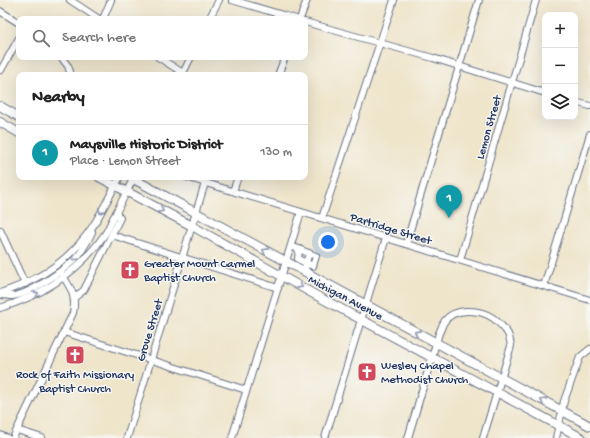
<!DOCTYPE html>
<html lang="en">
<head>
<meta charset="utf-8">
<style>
  :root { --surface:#fff; --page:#f6f6f6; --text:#222; --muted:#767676; --line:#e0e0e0; --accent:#db2777 }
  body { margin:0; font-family:"Gochi Hand",sans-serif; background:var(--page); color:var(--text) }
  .controls { position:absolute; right:12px; top:12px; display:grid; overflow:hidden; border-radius:8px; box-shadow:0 4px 16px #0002 }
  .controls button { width:36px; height:36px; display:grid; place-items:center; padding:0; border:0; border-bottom:1px solid var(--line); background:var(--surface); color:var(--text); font:20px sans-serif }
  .you { position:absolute; left:328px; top:242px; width:14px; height:14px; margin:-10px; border:3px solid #fff; border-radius:50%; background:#1a73e8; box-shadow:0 0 0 6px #1a73e833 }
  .badge { display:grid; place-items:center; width:26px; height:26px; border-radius:50%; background:var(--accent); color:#fff; font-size:13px; font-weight:700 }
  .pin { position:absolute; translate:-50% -33px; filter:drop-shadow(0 1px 2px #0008) }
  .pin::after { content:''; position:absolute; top:21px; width:14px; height:12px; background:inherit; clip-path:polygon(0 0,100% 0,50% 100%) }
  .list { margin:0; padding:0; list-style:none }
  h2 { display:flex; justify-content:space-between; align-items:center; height:52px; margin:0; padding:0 16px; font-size:17px }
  h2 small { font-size:13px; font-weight:400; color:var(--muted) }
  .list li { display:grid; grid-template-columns:26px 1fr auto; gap:12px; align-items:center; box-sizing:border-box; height:56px; padding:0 16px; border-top:1px solid var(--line) }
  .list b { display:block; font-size:15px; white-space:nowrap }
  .list p { margin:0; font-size:13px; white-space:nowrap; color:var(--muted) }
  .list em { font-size:13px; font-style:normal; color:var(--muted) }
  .icon { flex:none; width:22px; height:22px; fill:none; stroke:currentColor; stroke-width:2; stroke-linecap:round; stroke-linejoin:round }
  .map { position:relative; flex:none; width:590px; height:438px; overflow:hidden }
  .search { position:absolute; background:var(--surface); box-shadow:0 4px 16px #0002; left:16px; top:16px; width:292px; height:44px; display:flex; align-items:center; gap:10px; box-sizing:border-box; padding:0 14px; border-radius:8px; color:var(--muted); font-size:15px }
  .panel { position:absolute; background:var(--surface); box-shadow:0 4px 16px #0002; left:16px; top:72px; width:292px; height:108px; border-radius:8px }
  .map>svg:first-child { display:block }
</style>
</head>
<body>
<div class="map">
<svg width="590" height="438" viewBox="0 0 590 438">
  <rect width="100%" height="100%" fill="#f6f6f2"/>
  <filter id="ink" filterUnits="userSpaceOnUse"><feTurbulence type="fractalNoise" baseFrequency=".025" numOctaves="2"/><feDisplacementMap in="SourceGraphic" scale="8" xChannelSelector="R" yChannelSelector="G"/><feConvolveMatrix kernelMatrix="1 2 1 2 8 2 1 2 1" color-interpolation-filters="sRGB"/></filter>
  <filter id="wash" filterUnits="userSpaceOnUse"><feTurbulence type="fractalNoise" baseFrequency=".012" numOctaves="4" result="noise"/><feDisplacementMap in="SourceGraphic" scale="16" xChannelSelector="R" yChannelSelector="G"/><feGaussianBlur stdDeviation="0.9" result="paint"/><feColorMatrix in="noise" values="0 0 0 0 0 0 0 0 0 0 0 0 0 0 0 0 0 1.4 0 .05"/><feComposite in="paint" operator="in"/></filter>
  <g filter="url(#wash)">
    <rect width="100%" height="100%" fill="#efe5cb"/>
  </g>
  <g filter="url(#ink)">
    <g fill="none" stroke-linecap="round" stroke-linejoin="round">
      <!-- minor casing -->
      <g stroke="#656f84" stroke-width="8">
        <g id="minor">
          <path d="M70 0 99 19"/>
          <path d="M232 0 296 19"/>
          <path d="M0 11 19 23"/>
          <path d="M103 19 111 0"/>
          <path d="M209 19 219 0"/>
          <path d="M300 19 307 0"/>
          <path d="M305 22 433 58 545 93"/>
          <path d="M61 57 68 66 71 75"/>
          <path d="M158 57 183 73"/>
          <path d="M1 70 19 38"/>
          <path d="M182 75 191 57"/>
          <path d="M278 75 285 57"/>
          <path d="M575 102 590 106"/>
          <path d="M186 177 590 300"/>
          <path d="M233 191 238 177"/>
          <path d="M322 218 394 0"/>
          <path d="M0 230 25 284"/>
          <path d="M112 235 278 288"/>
          <path d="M406 244 479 0"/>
          <path d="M291 246 316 256 313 266 306 263 305 272"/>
          <path d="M299 249 298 259 306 263 309 253"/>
          <path d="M460 260 536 0"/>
          <path d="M544 286 590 134"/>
          <path d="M0 293C38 281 71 260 93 226 103 210 111 193 120 177"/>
          <path d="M1 295C5 295 9 296 13 296 31 294 71 266 81 252 85 246 89 239 92 232"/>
          <path d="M74 298 84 290 120 218 116 213"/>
          <path d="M0 308C44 295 79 272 105 234 109 228 111 221 115 215 121 202 128 190 134 177"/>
          <path d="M64 332 246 390"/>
          <path d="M17 430 42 438"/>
          <path d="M0 435 7 438"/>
          <path d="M13 438 73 313C77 296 70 286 60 272"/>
          <path d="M127 438 205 183"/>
          <path d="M232 438 301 212"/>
          <path d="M325 438 386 238"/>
          <path d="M408 438 439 333C441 330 442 325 444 322 454 307 480 309 493 318 498 322 505 329 508 334 510 338 510 342 511 346L483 438"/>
          <path d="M556 438 564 401 580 357 590 349"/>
        </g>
      </g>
      <!-- major casing -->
      <g stroke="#656f84" stroke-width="10">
        <g id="major">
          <path d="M0 106 19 117"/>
          <path d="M0 122 19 133"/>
          <path d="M99 177 192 226 319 297 582 438"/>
          <path d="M130 177 590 426"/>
        </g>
      </g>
      <!-- minor -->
      <use href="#minor" stroke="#fff" stroke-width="6"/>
      <!-- major -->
      <use href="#major" stroke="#fff" stroke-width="8"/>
    </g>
    <!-- one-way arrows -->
    <defs><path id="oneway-chevron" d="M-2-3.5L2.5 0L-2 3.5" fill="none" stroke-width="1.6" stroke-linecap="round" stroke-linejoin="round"/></defs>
    <g stroke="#8d97ae">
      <use href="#oneway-chevron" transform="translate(161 210) rotate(28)"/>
      <use href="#oneway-chevron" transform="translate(101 211) rotate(119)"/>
      <use href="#oneway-chevron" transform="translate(265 251) rotate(-151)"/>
      <use href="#oneway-chevron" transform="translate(75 258) rotate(137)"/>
      <use href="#oneway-chevron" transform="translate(300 286) rotate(29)"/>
      <use href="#oneway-chevron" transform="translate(36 294) rotate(-27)"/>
      <use href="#oneway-chevron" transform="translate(417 333) rotate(-152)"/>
      <use href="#oneway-chevron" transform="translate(543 401) rotate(-152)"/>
    </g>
  </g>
  <!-- icons -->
  <defs>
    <g id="church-square" transform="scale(1)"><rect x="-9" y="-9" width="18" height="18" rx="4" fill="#d1495b" stroke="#f6f6f2"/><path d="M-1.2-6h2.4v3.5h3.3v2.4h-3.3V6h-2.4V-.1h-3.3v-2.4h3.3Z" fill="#fff"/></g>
  </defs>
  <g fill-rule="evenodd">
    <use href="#church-square" x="130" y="270"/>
    <use href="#church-square" x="75" y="355"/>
    <use href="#church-square" x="367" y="372"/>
  </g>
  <g text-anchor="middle" stroke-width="3" stroke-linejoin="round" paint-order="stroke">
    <!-- street labels -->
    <g font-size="12" fill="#1b2f5e" stroke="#f6f6f2">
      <text transform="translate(488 127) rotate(-74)" y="4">Lemon Street</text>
      <text transform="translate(391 228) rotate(17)" y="4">Partridge Street</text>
      <text transform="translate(346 297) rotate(28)" y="4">Michigan Avenue</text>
      <text transform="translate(149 330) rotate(-73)" y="4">Grove Street</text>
    </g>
    <!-- poi labels -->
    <g font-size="12" fill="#1b2f5e" stroke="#f6f6f2" text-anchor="start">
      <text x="144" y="267">Greater Mount Carmel<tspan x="144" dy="14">Baptist Church</tspan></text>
      <text x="381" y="369">Wesley Chapel<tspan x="381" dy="14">Methodist Church</tspan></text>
      <text x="75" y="378" text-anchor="middle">Rock of Faith Missionary<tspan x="75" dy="14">Baptist Church</tspan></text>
    </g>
  </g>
</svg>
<div class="controls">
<button>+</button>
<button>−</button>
<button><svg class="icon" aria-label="layers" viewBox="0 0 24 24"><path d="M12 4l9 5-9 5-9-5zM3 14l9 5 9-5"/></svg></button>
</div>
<div class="you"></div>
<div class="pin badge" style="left:449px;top:218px;background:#0f9aa8">1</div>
<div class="search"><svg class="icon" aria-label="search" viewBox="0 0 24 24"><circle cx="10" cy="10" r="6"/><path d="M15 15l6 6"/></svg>Search here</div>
<section class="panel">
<h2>Nearby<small></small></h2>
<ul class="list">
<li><span class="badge" style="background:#0f9aa8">1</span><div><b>Maysville Historic District</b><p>Place · Lemon Street</p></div><em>130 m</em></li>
</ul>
</section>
</div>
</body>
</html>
